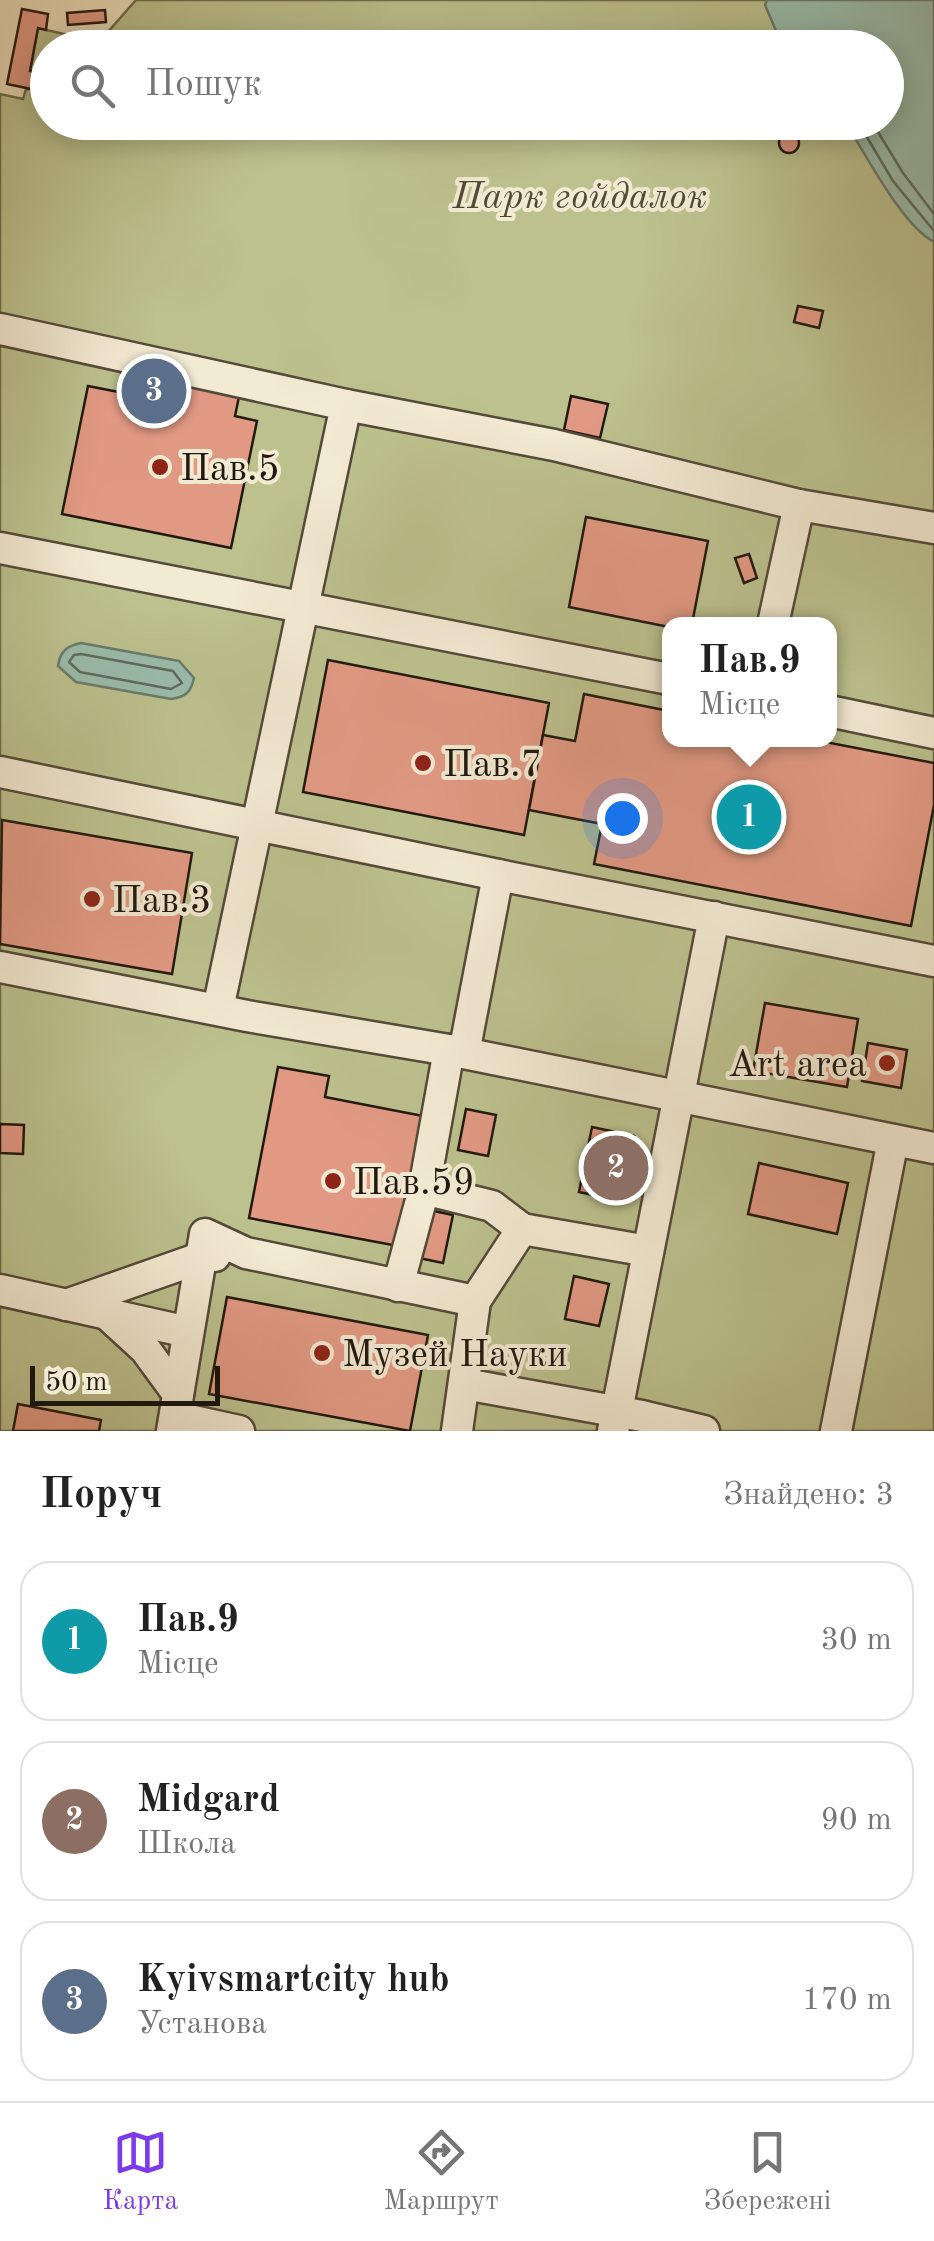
<!DOCTYPE html>
<html lang="uk">
<head>
<meta charset="utf-8">
<style>
  :root { --surface:#fff; --page:#f6f6f6; --text:#222; --muted:#767676; --line:#e0e0e0; --accent:#7c3aed }
  body { margin:0; font-family:"Old Standard TT",serif; background:var(--page); color:var(--text) }
  .scale { position:absolute; left:30px; bottom:25px; width:190px; box-sizing:border-box; padding-left:10px; border:5px solid #21190e; border-top:0; font-size:28px; line-height:35px; white-space:nowrap; color:#21190e; -webkit-text-stroke:8px #f3ead3; paint-order:stroke }
  .you { position:absolute; left:622px; top:818px; width:35px; height:35px; margin:-25px; border:8px solid #fff; border-radius:50%; background:#1a73e8; box-shadow:0 0 0 15px #1a73e833 }
  .badge { display:grid; place-items:center; width:65px; height:65px; border-radius:50%; background:var(--accent); color:#fff; font-size:32px; font-weight:700 }
  .pin { position:absolute; translate:-50% -50%; border:5px solid #fff; box-shadow:0 2px 10px #0006 }
  .popup { position:absolute; left:662px; top:617px; width:175px; height:130px; box-sizing:border-box; display:grid; place-content:center; border-radius:20px; background:var(--surface); filter:drop-shadow(0 2px 8px #0005); font-size:32px; white-space:nowrap; color:var(--muted) }
  .popup b { font-size:38px; color:var(--text) }
  .popup::after { content:''; position:absolute; left:50%; top:100%; margin-left:-20px; border:20px solid transparent; border-top-color:var(--surface) }
  .list { margin:0; padding:0; list-style:none }
  h2 { display:flex; justify-content:space-between; align-items:center; height:130px; margin:0; padding:0 40px; font-size:42px }
  h2 small { font-size:32px; font-weight:400; color:var(--muted) }
  .list li { display:grid; grid-template-columns:65px 1fr auto; gap:30px; align-items:center; box-sizing:border-box; height:160px; margin:0 20px 20px; padding:0 20px; border:2px solid var(--line); border-radius:30px }
  .list b { display:block; font-size:38px; white-space:nowrap }
  .list p { margin:0; font-size:32px; white-space:nowrap; color:var(--muted) }
  .list em { font-size:32px; font-style:normal; color:var(--muted) }
  .icon { flex:none; width:55px; height:55px; fill:none; stroke:currentColor; stroke-width:2; stroke-linecap:round; stroke-linejoin:round }
  .map { position:relative; flex:none; width:934px; height:1431px; overflow:hidden }
  .search { position:absolute; background:var(--surface); box-shadow:0 5px 25px #0003; left:30px; right:30px; top:30px; height:110px; display:flex; align-items:center; gap:25px; box-sizing:border-box; padding:0 35px; border-radius:55px; color:var(--muted); font-size:38px }
  .sheet { height:670px; background:var(--surface) }
  nav { display:flex; justify-content:space-around; align-items:center; box-sizing:border-box; height:140px; border-top:2px solid var(--line); background:var(--surface); font-size:28px; color:var(--muted) }
  nav a { display:grid; justify-items:center; gap:5px }
  nav .on { color:var(--accent) }
  .map>svg:first-child { display:block }
</style>
</head>
<body>
<div class="map">
<svg width="934" height="1431" viewBox="0 0 934 1431">
  <rect width="100%" height="100%" fill="#eddfbc"/>
  <filter id="stains"><feTurbulence type="fractalNoise" baseFrequency=".002" numOctaves="4"/><feColorMatrix values="0 0 0 0 .2 0 0 0 0 .09 0 0 0 0 .02 0 0 0 .5 -.17"/></filter>
  <radialGradient id="worn" r=".72"><stop offset=".6" stop-color="#630" stop-opacity="0"/><stop offset="1" stop-color="#630" stop-opacity=".3"/></radialGradient>
  <!-- green -->
  <path fill="#bcc18e" stroke="#6e6d4e" stroke-width="2.5" fill-rule="evenodd" d="M136 0H934V1431H0V94L23 99 26 89 36 90 39 74 30 71 38 28 99 42ZM48 48H886V122H48ZM669 624H829V740H669Z"/>
  <!-- water -->
  <g fill="#9abdac" stroke="#6a7b6d" stroke-width="2.5">
    <path d="M767 0H934V242C902 225 866 155 846 123L886 122V48L783 47 765 5Z"/>
    <path d="M81 643 179 661 194 678C191 692 186 697 171 699L76 682 58 666C60 651 67 646 81 643Z"/>
  </g>
  <g fill="none" stroke-linecap="round" stroke-linejoin="round">
    <!-- shore -->
    <g stroke="#5e6b5d" stroke-width="2.5">
      <path d="M858 122 893 181 934 231"/>
      <path d="M872 122 903 173 934 214"/>
      <path d="M81 654 173 671 182 683 171 689 80 672 69 662 74 655Z"/>
    </g>
  </g>
  <!-- building -->
  <g fill="#e19983" stroke="#21190e" stroke-width="2.5">
    <path d="M22 9 48 14 46 30 38 28 30 71 39 73 36 90 7 84Z"/>
    <path d="M105 10 106 22 68 25 67 13Z"/>
    <circle cx="789" cy="143" r="10"/>
    <path d="M798 306 823 311 819 328 794 322Z"/>
    <path d="M144 373 240 392 235 416 257 421 231 548 62 514 88 386 139 396Z"/>
    <path d="M571 396 608 404 600 438 564 430Z"/>
    <path d="M586 517 708 541 692 624 669 627 569 607Z"/>
    <path d="M749 554 757 578 744 583 735 558Z"/>
    <path d="M328 660 549 703 524 835 303 792Z"/>
    <path d="M584 694 669 711V740H815L934 763V805L911 926 594 864 602 824 529 810 543 735 575 741Z"/>
    <path d="M2 820 192 853 172 974 0 944Z"/>
    <path d="M765 1003 858 1019 847 1087 753 1071Z"/>
    <path d="M868 1043 907 1050 901 1088 862 1081Z"/>
    <path d="M278 1067 329 1076 325 1097 423 1116 398 1246 249 1218Z"/>
    <path d="M466 1109 496 1115 488 1156 458 1150Z"/>
    <path d="M0 1124 24 1125 23 1154 0 1153Z"/>
    <path d="M592 1127 634 1136 621 1201 579 1192Z"/>
    <path d="M759 1163 848 1183 837 1234 748 1214Z"/>
    <path d="M429 1210 453 1215 443 1263 419 1258Z"/>
    <path d="M574 1276 609 1284 599 1326 565 1319Z"/>
    <path d="M227 1297 428 1335 410 1431 209 1394Z"/>
    <path d="M18 1404 101 1420 99 1431H13Z"/>
  </g>
  <g fill="none" stroke-linecap="round" stroke-linejoin="round">
    <!-- minor casing -->
    <g stroke="#544a3a" stroke-width="35">
      <g id="minor">
        <path d="M0 329 346 405 554 445 799 505 934 528"/>
        <path d="M0 548 669 679"/>
        <path d="M773 624 799 505"/>
        <path d="M829 711 934 733"/>
        <path d="M0 772 498 875 934 961"/>
        <path d="M0 967 247 1016 449 1050 934 1148"/>
        <path d="M218 1009 346 405"/>
        <path d="M464 1053 498 875"/>
        <path d="M424 1189 449 1050"/>
        <path d="M522 1229 648 1251"/>
        <path d="M398 1286 424 1189 492 1206 522 1229 475 1301 457 1431"/>
        <path d="M0 1290 188 1332"/>
        <path d="M66 1305 200 1258 215 1256"/>
        <path d="M109 1316 145 1349 178 1394"/>
        <path d="M465 1384 642 1416 704 1431"/>
        <path d="M175 1417 239 1431"/>
        <path d="M172 1431 205 1234 246 1253 475 1301"/>
        <path d="M613 1431 714 917"/>
        <path d="M836 1431 893 1140"/>
      </g>
    </g>
    <!-- minor -->
    <use href="#minor" stroke="#f3ead3" stroke-width="30"/>
  </g>
  <!-- markers -->
  <g fill="#8f2418" stroke="#f3ead3" stroke-width="4">
    <circle cx="160" cy="467" r="10"/>
    <circle cx="423" cy="763" r="10"/>
    <circle cx="92" cy="899" r="10"/>
    <circle cx="887" cy="1063" r="10"/>
    <circle cx="333" cy="1181" r="10"/>
    <circle cx="322" cy="1353" r="10"/>
  </g>
  <g text-anchor="middle" stroke-width="8" stroke-linejoin="round" paint-order="stroke">
    <!-- park labels -->
    <g font-size="38" font-style="italic" fill="#504b34" stroke="#f3ead3">
      <text x="580" y="208">Парк гойдалок</text>
    </g>
    <!-- poi labels -->
    <g font-size="38" fill="#21190e" stroke="#f3ead3" text-anchor="start">
      <text x="180" y="480">Пав.5</text>
      <text x="443" y="776">Пав.7</text>
      <text x="112" y="912">Пав.3</text>
      <text x="867" y="1076" text-anchor="end">Art area</text>
      <text x="353" y="1194">Пав.59</text>
      <text x="342" y="1366">Музей Науки</text>
    </g>
  </g>
  <rect width="100%" height="100%" filter="url(#stains)"/>
  <rect width="100%" height="100%" fill="url(#worn)"/>
</svg>
<div class="scale">50 m</div>
<div class="you"></div>
<div class="pin badge" style="left:749px;top:817px;background:#0f9aa8">1</div>
<div class="popup"><b>Пав.9</b>Місце</div>
<div class="pin badge" style="left:616px;top:1168px;background:#8d6e63">2</div>
<div class="pin badge" style="left:154px;top:391px;background:#5c6f8a">3</div>
<div class="search"><svg class="icon" aria-label="search" viewBox="0 0 24 24"><circle cx="10" cy="10" r="6"/><path d="M15 15l6 6"/></svg>Пошук</div>
</div>
<section class="sheet">
<h2>Поруч<small>Знайдено: 3</small></h2>
<ul class="list">
<li><span class="badge" style="background:#0f9aa8">1</span><div><b>Пав.9</b><p>Місце</p></div><em>30 m</em></li>
<li><span class="badge" style="background:#8d6e63">2</span><div><b>Midgard</b><p>Школа</p></div><em>90 m</em></li>
<li><span class="badge" style="background:#5c6f8a">3</span><div><b>Kyivsmartcity hub</b><p>Установа</p></div><em>170 m</em></li>
</ul>
</section>
<nav>
<a class="on"><svg class="icon" aria-label="map" viewBox="0 0 24 24"><path d="M3 6l6-2 6 2 6-2v14l-6 2-6-2-6 2zM9 4v14M15 6v14"/></svg>Карта</a>
<a><svg class="icon" aria-label="directions" viewBox="0 0 24 24"><path d="M12 3l9 9-9 9-9-9zM9 14v-3h6M13 9l2 2-2 2"/></svg>Маршрут</a>
<a><svg class="icon" aria-label="saved" viewBox="0 0 24 24"><path d="M7 4h10v16l-5-4-5 4z"/></svg>Збережені</a>
</nav>
</body>
</html>
